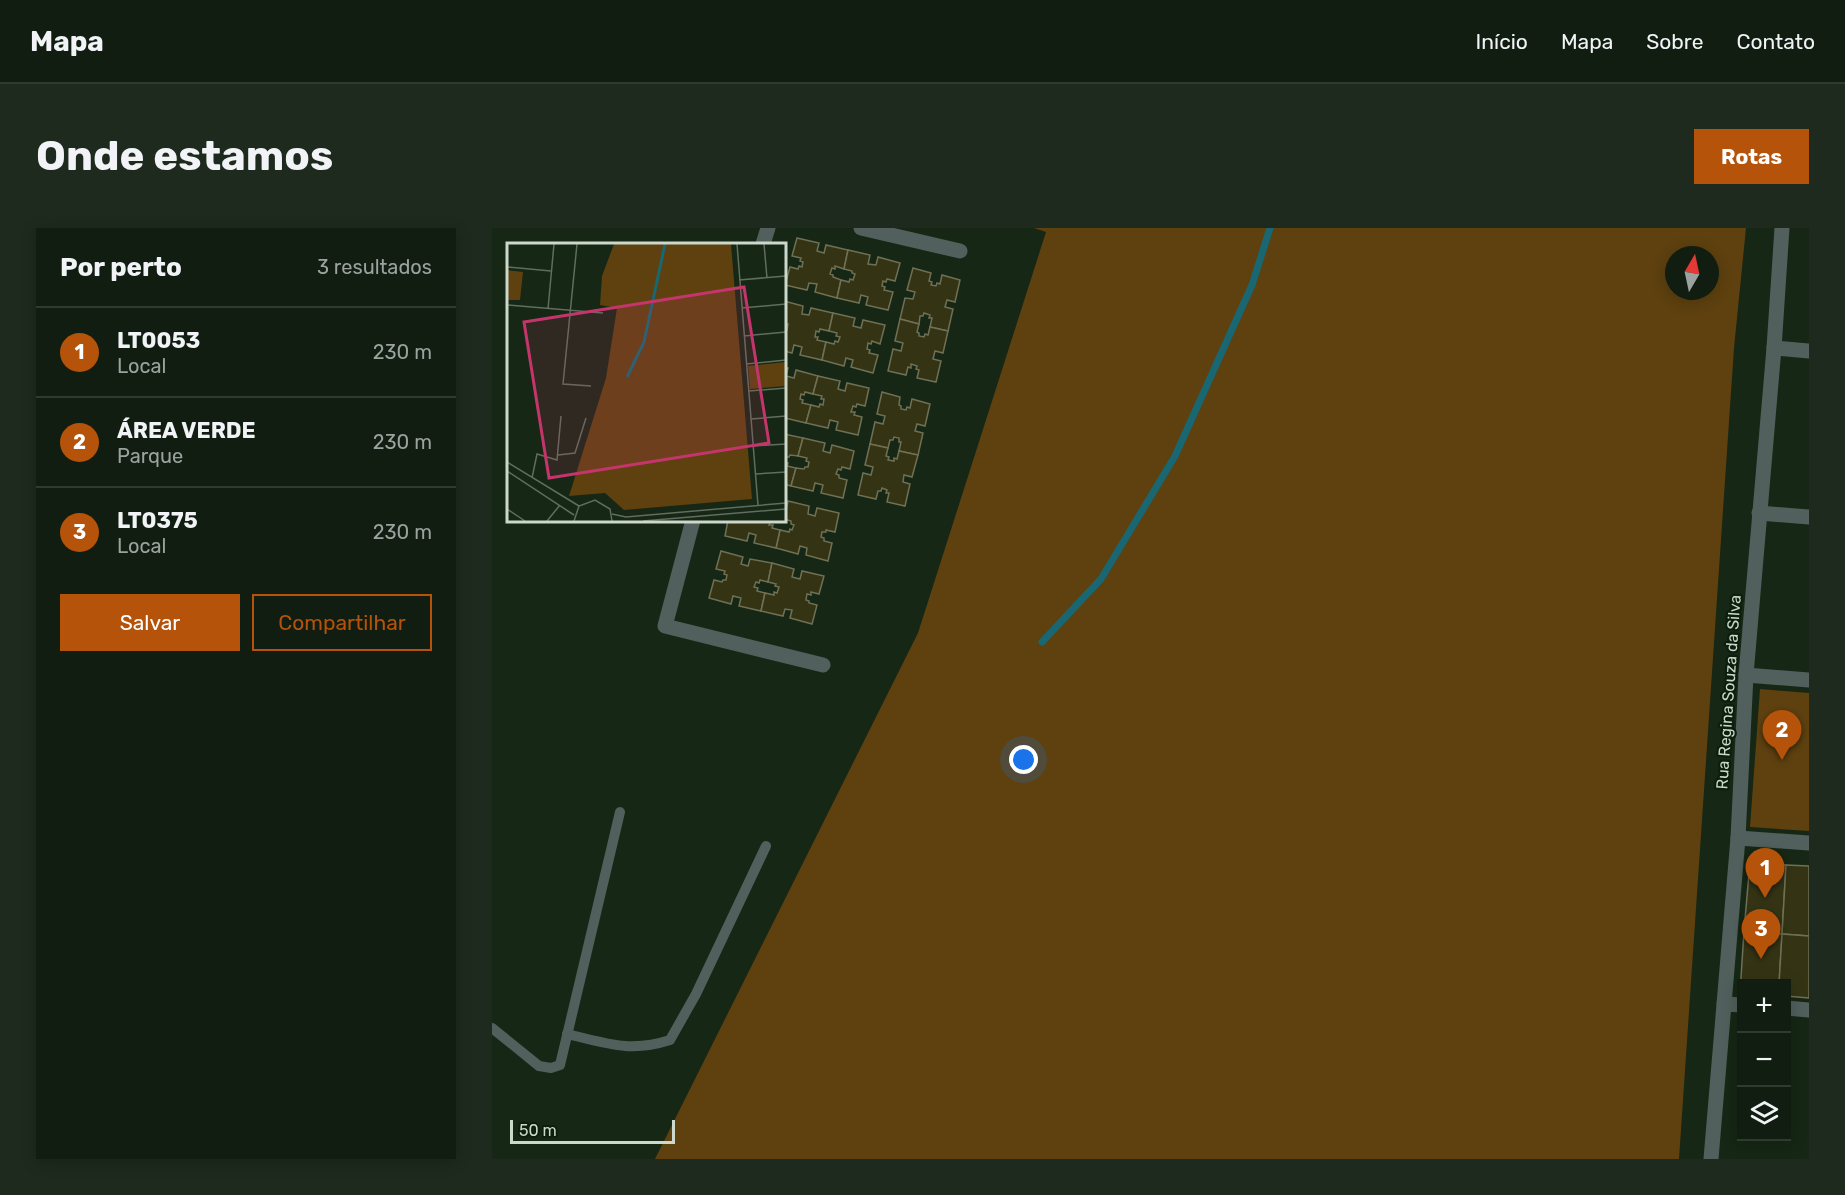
<!DOCTYPE html>
<html lang="pt">
<head>
<meta charset="utf-8">
<style>
  :root { --surface:#101d10; --page:#1e2a1e; --text:#f1f3f6; --muted:#9ca29f; --line:#303b30; --accent:#b45309 }
  body { margin:0; font-family:Rubik,sans-serif; background:var(--page); color:var(--text) }
  .controls { position:absolute; right:18px; bottom:18px; display:grid; overflow:hidden; border-radius:0px; box-shadow:0 3px 15px #0003 }
  .controls button { width:54px; height:54px; display:grid; place-items:center; padding:0; border:0; border-bottom:2px solid var(--line); background:var(--surface); color:var(--text); font:30px sans-serif }
  .compass { position:absolute; left:1173px; top:18px; width:54px; height:54px; border-radius:50%; background:var(--surface); box-shadow:0 3px 15px #0003; rotate:9deg }
  .scale { position:absolute; left:18px; bottom:15px; width:165px; box-sizing:border-box; padding-left:6px; border:3px solid #ccd8cb; border-top:0; font-size:16px; line-height:21px; white-space:nowrap; color:#ccd8cb; -webkit-text-stroke:4px #0c1e0c; paint-order:stroke }
  .you { position:absolute; left:532px; top:532px; width:21px; height:21px; margin:-15px; border:4px solid #fff; border-radius:50%; background:#1a73e8; box-shadow:0 0 0 9px #1a73e833 }
  .badge { display:grid; place-items:center; width:39px; height:39px; border-radius:50%; background:var(--accent); color:#fff; font-size:20px; font-weight:700 }
  .pin { position:absolute; translate:-50% -50px; filter:drop-shadow(0 2px 3px #0008) }
  .pin::after { content:''; position:absolute; top:32px; width:21px; height:18px; background:inherit; clip-path:polygon(0 0,100% 0,50% 100%) }
  .list { margin:0; padding:0; list-style:none }
  h2 { display:flex; justify-content:space-between; align-items:center; height:78px; margin:0; padding:0 24px; font-size:26px }
  h2 small { font-size:20px; font-weight:400; color:var(--muted) }
  .list li { display:grid; grid-template-columns:39px 1fr auto; gap:18px; align-items:center; box-sizing:border-box; height:90px; padding:0 24px; border-top:2px solid var(--line) }
  .list b { display:block; font-size:22px; white-space:nowrap }
  .list p { margin:0; font-size:20px; white-space:nowrap; color:var(--muted) }
  .list em { font-size:20px; font-style:normal; color:var(--muted) }
  .actions { display:flex; gap:12px; padding:18px 24px }
  .actions a { flex:1; padding:14px 0; border:2px solid var(--accent); border-radius:0px; text-align:center; font-size:21px; color:var(--accent) }
  .actions .main { background:var(--accent); color:#fff }
  .icon { flex:none; width:33px; height:33px; fill:none; stroke:currentColor; stroke-width:2; stroke-linecap:round; stroke-linejoin:round }
  .map { position:relative; flex:none; width:1317px; height:931px; overflow:hidden; border-radius:0px }
  header { display:flex; align-items:center; gap:36px; box-sizing:border-box; height:84px; padding:0 30px; background:var(--surface); border-bottom:2px solid var(--line) }
  header strong { font-size:28px }
  nav { display:flex; gap:33px; margin-inline-start:auto; font-size:21px }
  .intro { display:flex; align-items:center; justify-content:space-between; box-sizing:border-box; height:144px; padding:0 36px }
  h1 { margin:0; font-size:42px }
  .button { padding:15px 27px; border-radius:0px; background:var(--accent); color:#fff; font-size:21px; font-weight:700 }
  main { display:flex; gap:36px; padding:0 36px }
  aside { flex:1; background:var(--surface); border-radius:0px; box-shadow:0 3px 15px #0003 }
  .map>svg:first-child { display:block }
</style>
</head>
<body>
<header>
<strong>Mapa</strong>
<nav><a>Início</a><a>Mapa</a><a>Sobre</a><a>Contato</a></nav>
</header>
<div class="intro"><h1>Onde estamos</h1><a class="button">Rotas</a></div>
<main>
<aside>
<h2>Por perto<small>3 resultados</small></h2>
<ul class="list">
<li><span class="badge">1</span><div><b>LT0053</b><p>Local</p></div><em>230 m</em></li>
<li><span class="badge">2</span><div><b>ÁREA VERDE</b><p>Parque</p></div><em>230 m</em></li>
<li><span class="badge">3</span><div><b>LT0375</b><p>Local</p></div><em>230 m</em></li>
</ul>
<div class="actions"><a class="main">Salvar</a><a>Compartilhar</a></div>
</aside>
<div class="map">
<svg width="1317" height="931" viewBox="0 0 1317 931">
  <rect width="100%" height="100%" fill="#162715"/>
  <!-- green -->
  <g fill="#5e410f" fill-rule="evenodd">
    <path d="M542 0H1254L1242 120 1187 931H163L426 405 554 4ZM1182 27H1218V63H1182Z"/>
    <path d="M1268 461 1317 465V603L1258 599Z"/>
  </g>
  <g fill="none" stroke-linecap="round" stroke-linejoin="round">
    <!-- stream -->
    <path stroke="#196773" stroke-width="7" d="M550 414 609 351 683 228 760 57 778 0"/>
  </g>
  <!-- building -->
  <g fill="#343415" stroke="#6f7054" stroke-width="1.5">
    <path d="M305 10 327 15 325 23 332 25 334 17 356 22 352 41 343 38V41L340 40 338 46 341 47V49L349 52 345 70 323 64 325 56 317 55 315 62 293 57 298 39 306 41 307 38 310 39 311 34 308 33 309 30 300 28Z"/>
    <path d="M356 22 378 27 376 36 384 37 386 29 408 35 403 53 395 51 394 54 391 53 390 58 393 59 392 62 401 64 396 82 374 77 376 69 369 67 367 75 345 70 349 52 357 54 358 51 361 52 363 46 360 45V43L352 41Z"/>
    <path d="M421 40 439 45 437 53 440 54 439 57 444 58 445 55 448 56 450 47 468 52 463 74 455 72 453 79 461 81 456 103 438 99 440 90H437L438 87 432 85 431 88H428L427 96 408 91 413 70 421 71 423 64 415 62Z"/>
    <path d="M292 73 311 78 310 86 317 87 319 80 341 85 337 103 328 101 327 104 324 103 323 109H326L325 112 334 114 330 132 308 127 310 119 302 117 300 125 292 123V101L295 102 296 96 293 95Z"/>
    <path d="M341 85 363 90 361 98 369 100 371 92 393 97 388 116 380 113 379 116 376 115 375 121 378 122 377 125 386 127 381 145 359 139 361 132 354 130 352 138 330 132 334 114 342 116 343 113 346 114 348 109 344 108 345 105 337 103Z"/>
    <path d="M408 91 427 96 425 104 427 105V108L432 109 433 106 436 107 438 99 456 103 451 125 443 123 441 131 449 133 444 154 425 150 427 142 424 141 425 138 419 136V140L416 139 414 147 396 143 401 121 409 123 411 115 403 113Z"/>
    <path d="M292 140H296L294 148 302 150 304 142 326 148 321 166 313 164 312 167 309 166 308 171 311 172 310 175 319 177 314 195 293 190 294 182 292 181Z"/>
    <path d="M326 148 348 153 346 161 353 163 355 155 377 160 373 178 365 176 364 179 361 178 359 184H363L362 187 370 189 366 207 344 202 346 194 338 192 336 200 314 195 319 177 327 179 328 176 331 177 332 171H329L330 168 321 166Z"/>
    <path d="M390 164 408 169 407 177 409 178V181L414 182 415 179 418 180 420 171 438 176 433 198 425 196 423 203 431 205 426 227 407 223 409 214H407V210L402 209 401 212H398L396 220 378 216 383 194 391 196 393 188 385 186Z"/>
    <path d="M292 206 311 210 306 228 298 227 297 229H294L293 234 296 235 295 238 304 240 299 258 292 256Z"/>
    <path d="M311 210 333 215 331 223 338 225 340 217 362 223 358 241 350 239 349 242 346 241 344 246 347 247V250L355 252 351 270 329 265 331 257 323 255 321 263 299 258 304 240 312 241 313 239H316L317 234 314 233 315 230 306 228Z"/>
    <path d="M378 216 396 220 394 228 397 229 396 232 402 233V230L405 231 407 223 426 227 420 249 412 247 411 254 418 256 413 278 395 274 397 265H394L395 262 390 260 389 263H386L384 271 366 267 371 245 379 247 381 239 373 237Z"/>
    <path d="M296 273 317 278 316 286 323 288 325 280 347 285 343 304 334 302V304H330L329 309 332 310V313L340 315 336 333 314 327 315 320 308 318 306 326 284 320 288 302 297 304 298 301 300 302 302 297 299 296V293L292 291Z"/>
    <path d="M236 292H279L277 297H281L280 300 288 302 284 320 262 315 264 307 257 305 255 313 233 308Z"/>
    <path d="M229 323 251 329 249 336 256 338 258 331 280 335 276 354 268 352 267 355 264 354 262 359 266 360 265 363 273 365 269 383 247 378 249 370 241 368 239 376 217 370 222 352 230 354 231 352H234L235 347 232 346 233 343 224 341Z"/>
    <path d="M280 335 302 341 300 349 308 351 310 343 332 348 327 366 319 364V367L315 366 314 372 317 373V375L325 377 320 396 298 390 300 382 293 381 291 388 269 383 273 365 282 367V364L285 365 287 359 283 358 284 356 276 354Z"/>
    <path d="M1258 634 1294 637 1290 706 1252 703Z"/>
    <path d="M1294 637 1317 638V708L1290 706Z"/>
    <path d="M1252 703 1290 706 1287 756H1250L1248 765Z"/>
    <path d="M1290 706 1317 708V770L1294 768V756H1287Z"/>
  </g>
  <g fill="none" stroke-linecap="round" stroke-linejoin="round">
    <!-- lane -->
    <g stroke="#51605c" stroke-width="10">
      <path d="M0 800 47 838 59 840 68 837 128 584"/>
      <path d="M75 806C114 815 138 825 178 812L204 766 274 618"/>
    </g>
    <!-- street -->
    <g stroke="#51605c" stroke-width="15">
      <path d="M369 0 468 23"/>
      <path d="M271 16 276 0"/>
      <path d="M1282 120 1317 123"/>
      <path d="M1267 285 1317 289"/>
      <path d="M201 292 173 398 331 437"/>
      <path d="M1254 447 1317 452"/>
      <path d="M1246 610 1317 615"/>
      <path d="M1232 776 1250 777"/>
      <path d="M1294 780 1317 782"/>
      <path d="M1219 931 1246 610 1254 447 1282 120 1290 0"/>
    </g>
  </g>
  <g text-anchor="middle" stroke-width="4.5" stroke-linejoin="round" paint-order="stroke">
    <!-- street labels -->
    <g font-size="16" fill="#ccd8cb" stroke="#0c1e0c">
      <text transform="translate(1236 464) rotate(-86)" y="6">Rua Regina Souza da Silva</text>
    </g>
  </g>
  <!-- overview -->
  <g transform="translate(15 15)">
    <rect width="279" height="279" fill="#162715"/>
    <path d="M107 1H224L245 256 117 267 98 250 62 253 99 135 110 65 93 62 95 33ZM0 27 16 29 13 57H0ZM279 119V143L243 146 241 123Z" fill="#5e410f"/>
    <path fill="none" stroke="#196773" stroke-width="3" d="M120 134 137 99 158 1"/>
    <path fill="none" stroke="#5f6e5e" stroke-width="1.5" d="M70 1 56 141 84 143M230 1 251 262M257 1 260 35M0 24 44 28M232 37 279 33M0 62 96 70M235 65 279 61M41 66 47 1M237 93 279 89M239 121 279 117M242 148 279 145M244 176 279 173M246 203 279 201M51 212 68 210 79 175M0 219 72 263M0 228 67 272M248 231 279 229M25 235 30 211 50 217 54 173M0 266 18 278M105 271 119 274 279 260M40 278 53 262M67 278 72 263 88 257 103 266 105 278M136 278 279 266"/>
    <path fill="#c4356c" fill-opacity="0.15" stroke="#c4356c" stroke-width="3" d="M237 44 262 200 42 235 17 79Z"/>
    <rect width="279" height="279" fill="none" stroke="#ccd8cb" stroke-width="3"/>
  </g>
</svg>
<div class="controls">
<button>+</button>
<button>−</button>
<button><svg class="icon" aria-label="layers" viewBox="0 0 24 24"><path d="M12 4l9 5-9 5-9-5zM3 14l9 5 9-5"/></svg></button>
</div>
<svg class="compass" viewBox="-18 -18 36 36"><path d="M0-13l5 13h-10z" fill="#e53935"/><path d="M0 13l5-13h-10z" fill="#9ca29f"/></svg>
<div class="scale">50 m</div>
<div class="you"></div>
<div class="pin badge" style="left:1273px;top:670px">1</div>
<div class="pin badge" style="left:1290px;top:532px">2</div>
<div class="pin badge" style="left:1269px;top:731px">3</div>
</div>
</main>
</body>
</html>
